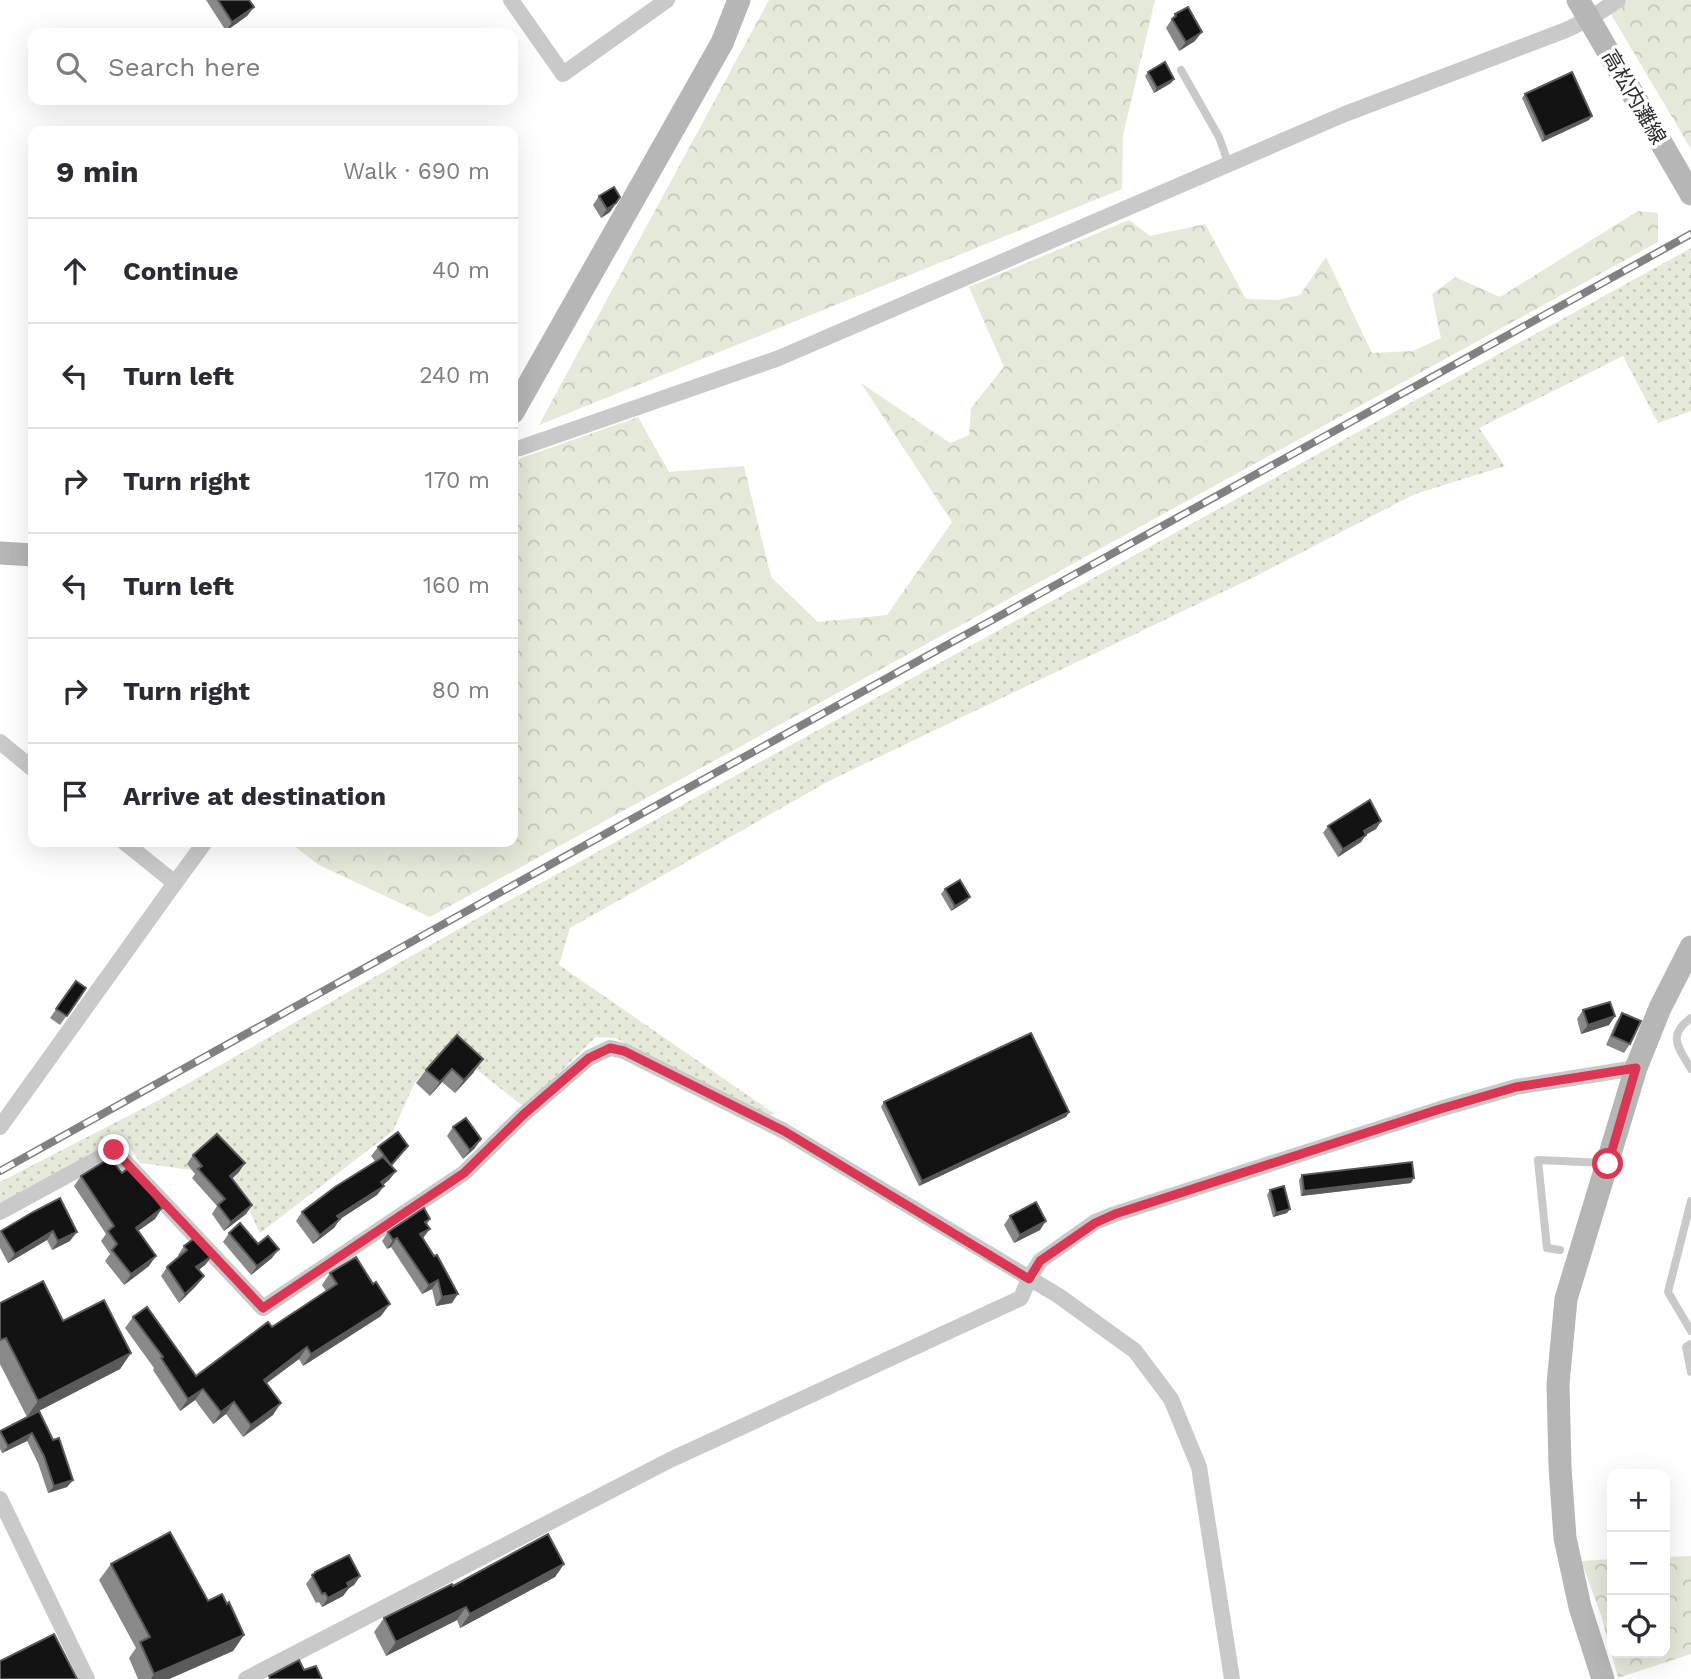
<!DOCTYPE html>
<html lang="en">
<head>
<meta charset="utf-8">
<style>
  :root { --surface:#fff; --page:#f2f2f3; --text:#2b2b33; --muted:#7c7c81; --line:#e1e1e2 }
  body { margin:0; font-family:"Work Sans","Noto Sans JP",sans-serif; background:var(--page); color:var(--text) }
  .controls { position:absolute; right:21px; bottom:21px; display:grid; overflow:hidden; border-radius:14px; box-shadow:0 7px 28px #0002 }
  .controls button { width:63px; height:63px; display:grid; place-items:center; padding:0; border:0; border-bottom:2px solid var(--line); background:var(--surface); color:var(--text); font:35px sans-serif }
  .stop { position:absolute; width:21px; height:21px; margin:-16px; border:5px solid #db3653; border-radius:50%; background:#fff }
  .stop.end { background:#db3653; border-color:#fff; box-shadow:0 2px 7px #0008 }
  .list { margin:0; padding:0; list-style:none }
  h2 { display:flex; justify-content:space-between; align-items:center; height:91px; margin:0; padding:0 28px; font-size:30px }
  h2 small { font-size:23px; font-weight:400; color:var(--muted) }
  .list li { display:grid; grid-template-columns:46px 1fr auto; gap:21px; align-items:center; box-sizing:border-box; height:105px; padding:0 28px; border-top:2px solid var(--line) }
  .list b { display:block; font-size:26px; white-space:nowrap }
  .list em { font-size:23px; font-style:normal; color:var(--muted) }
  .icon { flex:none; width:38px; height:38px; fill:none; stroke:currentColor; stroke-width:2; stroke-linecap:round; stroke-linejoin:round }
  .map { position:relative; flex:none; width:1691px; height:1679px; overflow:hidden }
  .search { position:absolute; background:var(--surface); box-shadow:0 7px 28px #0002; left:28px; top:28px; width:490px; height:77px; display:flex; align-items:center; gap:18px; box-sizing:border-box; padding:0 24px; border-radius:14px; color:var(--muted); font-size:26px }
  .panel { position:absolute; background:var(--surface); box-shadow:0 7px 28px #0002; left:28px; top:126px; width:490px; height:721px; border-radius:14px }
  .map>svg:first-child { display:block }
</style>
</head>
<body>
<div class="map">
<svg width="1691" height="1679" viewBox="0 0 1691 1679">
  <defs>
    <pattern id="grass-dots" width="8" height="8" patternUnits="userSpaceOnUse" patternTransform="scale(1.75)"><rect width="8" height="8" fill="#e4e9da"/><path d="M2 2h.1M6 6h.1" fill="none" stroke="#c4c8bb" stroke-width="1.8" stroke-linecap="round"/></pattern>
    <pattern id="forest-crowns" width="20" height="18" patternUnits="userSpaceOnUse" patternTransform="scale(1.75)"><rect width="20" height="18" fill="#e4e9da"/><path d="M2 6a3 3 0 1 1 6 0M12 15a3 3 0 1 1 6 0" fill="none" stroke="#c4c8bb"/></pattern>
  </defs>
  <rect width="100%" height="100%" fill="#fff"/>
  <!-- grass -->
  <path fill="url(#grass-dots)" d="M1691 248V411L1658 423 1623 356 1479 428 1505 466 1415 494 1252 578 829 781 570 928 559 965 775 1114 763 1116 616 1038 596 1037 524 1107 448 1047 415 1082 393 1131 260 1233 237 1184 228 1175 140 1163 124 1137 0 1206V1182L159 1100 492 910Z"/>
  <!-- forest -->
  <g fill="url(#forest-crowns)">
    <path d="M769 0H1155L1123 135 1122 189 539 425Z"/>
    <path d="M1627 0H1691V149L1609 11Z"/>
    <path d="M1638 211 1658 213V242L430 917 319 865 289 842H513V461L638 417 669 472 744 466 771 577 818 622 887 615 952 522 861 383 950 443 969 435 971 408 1004 367 969 287 1129 220 1150 236 1205 224 1246 299 1278 300 1300 295 1326 257 1372 353 1413 351 1441 338 1432 294 1455 277 1500 297Z"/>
    <path d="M1691 1556V1654L1618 1678 1601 1615 1581 1561 1612 1559V1653H1665V1557Z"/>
  </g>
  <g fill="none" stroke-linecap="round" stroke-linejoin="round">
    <!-- lane -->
    <g stroke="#c9c9c9" stroke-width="8">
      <path d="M1181 70 1219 137 1229 165"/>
      <path d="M1691 1018C1666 1036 1679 1048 1691 1069"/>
      <path d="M1691 1201 1668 1292 1691 1331"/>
      <path d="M1560 1250 1547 1248 1538 1160 1605 1163"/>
      <path d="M1691 1344 1686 1347 1691 1372"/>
    </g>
    <!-- street -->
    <g stroke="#c9c9c9" stroke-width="16">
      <path d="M511 0 563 74 667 0"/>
      <path d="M513 449 520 448 779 358 1345 114 1566 30 1589 19 1618 0"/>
      <path d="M0 742 33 769"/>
      <path d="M175 883 205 842"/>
      <path d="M0 1127 175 883 124 842"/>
      <path d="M0 1212 114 1150 263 1308 464 1173 523 1115 589 1058 610 1048 624 1051 784 1131 1059 1296 1135 1351 1171 1399 1199 1467 1232 1679"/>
      <path d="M0 1499 87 1679"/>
      <path d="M246 1679 670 1460 1021 1298 1029 1279 1040 1261 1095 1222 1115 1214 1440 1109 1516 1087 1636 1068"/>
    </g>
    <!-- secondary -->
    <g stroke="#b6b6b6" stroke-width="23">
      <path d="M1578 0 1691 194"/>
      <path d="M513 412 722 43 739 0"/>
      <path d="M0 553 33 555"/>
      <path d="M1603 1679 1580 1607 1565 1538 1560 1467 1558 1384 1566 1299 1636 1068 1660 1008 1691 947"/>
    </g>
    <!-- rail casing -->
    <g stroke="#818181" stroke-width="8">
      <path id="rail" d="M0 1171 668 799 1691 234"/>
    </g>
    <!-- rail -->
    <use href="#rail" stroke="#fff" stroke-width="5" stroke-dasharray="16" stroke-linecap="butt"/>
  </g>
  <!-- wall -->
  <g fill="#898989">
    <path d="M206 0H249L254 7 247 16 226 31Z"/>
    <path d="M1175 14 1195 41 1179 51 1166 28Z"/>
    <path d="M1148 72 1174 79 1171 83 1154 93 1145 76Z"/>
    <path d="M1525 94 1589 120 1542 142 1522 98Z"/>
    <path d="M599 196 616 203 610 212 601 218 593 205Z"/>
    <path d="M1381 821 1376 829 1366 834 1361 842 1338 857 1323 833 1328 826Z"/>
    <path d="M945 889 967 901 951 911 941 894Z"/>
    <path d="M76 981 86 988 60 1025 50 1018Z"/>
    <path d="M1583 1010 1615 1016 1609 1025 1581 1034 1577 1019Z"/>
    <path d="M1622 1013 1630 1044 1624 1053 1606 1045 1616 1022Z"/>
    <path d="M457 1035 474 1072 455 1093 442 1082 430 1096 416 1083 426 1070Z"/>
    <path d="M884 1102 1069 1112 1066 1117 919 1186 881 1107Z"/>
    <path d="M453 1127 475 1148 463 1159 447 1136Z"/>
    <path d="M408 1146 392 1166 396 1171 389 1180 383 1185 384 1186 377 1195 340 1219 334 1228 313 1244 296 1221 302 1212 375 1161 371 1156 378 1147Z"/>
    <path d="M193 1155 239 1172 232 1179 252 1205 246 1214 224 1231 212 1214 217 1206 192 1178 195 1174 187 1164Z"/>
    <path d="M122 1173 162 1208 155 1219 138 1231 149 1266 124 1285 105 1261 110 1254 101 1241 106 1234 74 1186 81 1176Z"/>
    <path d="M1302 1175 1411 1183 1301 1196 1299 1180Z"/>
    <path d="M1270 1190 1287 1213 1273 1217 1267 1195Z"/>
    <path d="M33 1212 70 1241 52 1250 47 1240 8 1263 0 1248V1232Z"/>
    <path d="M1010 1216 1040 1230 1014 1243 1004 1225Z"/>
    <path d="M430 1219 427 1224 423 1239 452 1303 436 1306 432 1289 422 1294 391 1247 387 1249 382 1241 388 1232Z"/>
    <path d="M229 1233 258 1244 272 1258 251 1275 223 1242Z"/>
    <path d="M184 1246 212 1256 205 1265 199 1270 204 1276 197 1285 179 1303 161 1276 167 1267 179 1257 178 1255Z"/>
    <path d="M330 1273 381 1316 303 1366 299 1359 267 1383 273 1415 243 1437 226 1414 213 1424 195 1400 180 1411 153 1370 154 1368 125 1328 133 1317 196 1376 326 1291 322 1285Z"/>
    <path d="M0 1303 63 1321 131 1353 120 1369 27 1417 0 1364Z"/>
    <path d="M39 1411 73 1480 67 1487 48 1493 38 1463 27 1441 2 1453 0 1449V1431Z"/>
    <path d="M111 1564 208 1601 244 1635 233 1651 169 1679H138L129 1658 136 1648 99 1580Z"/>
    <path d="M564 1564 555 1577 460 1628 457 1620 386 1656 374 1632 384 1618 453 1586Z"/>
    <path d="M315 1572 360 1576 354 1585 349 1588 343 1596 322 1607 319 1602 316 1603 306 1584Z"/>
  </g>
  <!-- shaded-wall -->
  <g fill="#5a5a5a">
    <path d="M254 7 247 16 226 31 232 22Z"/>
    <path d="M1202 32 1195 41 1179 51 1186 42Z"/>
    <path d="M1174 79 1171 83 1154 93 1157 88Z"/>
    <path d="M1592 116 1589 120 1542 142 1545 137Z"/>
    <path d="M616 203 610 212 601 218 607 209Z"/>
    <path d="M1381 821 1376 829 1359 839 1364 831Z"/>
    <path d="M1366 835 1361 842 1338 857 1343 849Z"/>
    <path d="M970 897 967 901 951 911 955 906Z"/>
    <path d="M1615 1016 1609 1025 1581 1034 1588 1025Z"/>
    <path d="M483 1059 474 1072 455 1093 464 1080Z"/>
    <path d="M452 1069 442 1082 430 1096 440 1082Z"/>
    <path d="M1069 1112 1066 1117 919 1186 922 1181Z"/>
    <path d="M481 1139 475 1148 463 1159 470 1150Z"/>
    <path d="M245 1163 239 1172 224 1185 230 1176Z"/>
    <path d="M396 1171 389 1180 375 1191 381 1182Z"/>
    <path d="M1414 1178 1411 1183 1301 1196 1304 1191Z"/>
    <path d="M384 1186 377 1195 331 1225 337 1216Z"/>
    <path d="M252 1205 246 1214 224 1231 231 1222Z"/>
    <path d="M162 1208 155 1219 128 1238 136 1228Z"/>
    <path d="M1290 1209 1287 1213 1273 1217 1276 1213Z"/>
    <path d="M340 1219 334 1228 313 1244 320 1235Z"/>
    <path d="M1046 1221 1040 1230 1014 1243 1020 1235Z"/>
    <path d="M430 1229 423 1238 413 1243 420 1234Z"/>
    <path d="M53 1231 47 1240 8 1263 15 1254Z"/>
    <path d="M77 1232 70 1241 52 1250 58 1241Z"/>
    <path d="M397 1238 391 1247 387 1249 393 1240Z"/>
    <path d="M279 1249 272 1258 251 1275 257 1266Z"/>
    <path d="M156 1256 149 1266 124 1285 131 1274Z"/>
    <path d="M212 1256 205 1265 190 1276 196 1267Z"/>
    <path d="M204 1276 197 1285 179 1303 185 1294Z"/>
    <path d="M438 1280 432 1289 422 1294 429 1285Z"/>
    <path d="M458 1294 452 1303 436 1306 442 1297Z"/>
    <path d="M390 1304 381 1316 303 1366 311 1354Z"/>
    <path d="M307 1347 299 1359 256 1391 264 1380Z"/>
    <path d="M131 1353 120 1369 27 1417 38 1401Z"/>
    <path d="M203 1389 195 1400 180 1411 188 1399Z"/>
    <path d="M234 1402 226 1414 213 1424 221 1412Z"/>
    <path d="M281 1403 273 1415 243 1437 251 1425Z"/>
    <path d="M32 1433 27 1441 2 1453 8 1446Z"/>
    <path d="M73 1480 67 1487 48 1493 54 1486Z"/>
    <path d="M564 1564 555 1577 460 1628 470 1614Z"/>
    <path d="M360 1576 354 1585 349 1588 343 1596 322 1607 328 1598 347 1583Z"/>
    <path d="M466 1607 457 1620 386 1656 396 1642Z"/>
    <path d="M244 1635 233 1651 169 1679H151L154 1674Z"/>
  </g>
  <!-- building -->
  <g fill="#131313" stroke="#5a5a5a" stroke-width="2">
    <path d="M218 0H249L254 7 232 22Z"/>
    <path d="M1188 7 1202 32 1186 42 1172 19 1176 16 1175 14Z"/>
    <path d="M1165 62 1174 79 1157 88 1148 72Z"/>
    <path d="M1572 72 1592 116 1545 137 1525 94Z"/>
    <path d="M614 187 620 197 616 203 607 209 599 196Z"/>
    <path d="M1370 800 1381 821 1364 831 1366 835 1343 849 1328 826Z"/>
    <path d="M960 880 970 897 955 906 945 889Z"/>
    <path d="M76 981 86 988 67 1016 56 1009Z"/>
    <path d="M1610 1002 1615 1016 1588 1025 1583 1010Z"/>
    <path d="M1622 1013 1641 1021 1630 1044 1612 1036Z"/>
    <path d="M1031 1033 1069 1112 922 1181 884 1102Z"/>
    <path d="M457 1035 483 1059 464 1080 452 1069 440 1082 426 1070Z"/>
    <path d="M466 1118 481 1139 470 1150 453 1127Z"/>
    <path d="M398 1132 408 1146 391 1165 378 1147Z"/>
    <path d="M217 1134 245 1163 230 1176 252 1205 231 1222 218 1205 225 1199 198 1169 202 1166 193 1155Z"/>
    <path d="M383 1157 396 1171 381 1182 384 1186 337 1216 340 1219 320 1235 302 1212 335 1187Z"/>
    <path d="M110 1158 122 1173 131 1166 162 1208 136 1228 156 1256 131 1274 112 1250 117 1244 108 1231 114 1226 81 1176Z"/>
    <path d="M1412 1162 1414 1178 1304 1191 1302 1175Z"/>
    <path d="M1284 1186 1290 1209 1276 1213 1270 1190Z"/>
    <path d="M60 1198 77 1232 58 1241 53 1231 15 1254 1 1231 33 1212Z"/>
    <path d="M1036 1202 1046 1221 1020 1235 1010 1216Z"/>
    <path d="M424 1208 430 1219 425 1222 430 1229 420 1234 434 1256 437 1255 458 1294 442 1297 438 1280 429 1285 397 1238 393 1240 388 1232Z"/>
    <path d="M240 1223 258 1244 268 1236 279 1249 257 1266 229 1233Z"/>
    <path d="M196 1237 212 1256 196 1267 204 1276 185 1294 167 1267 187 1250 184 1246Z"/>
    <path d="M356 1257 373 1284 376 1282 390 1304 311 1354 307 1347 264 1380 281 1403 251 1425 234 1402 221 1412 203 1389 188 1399 161 1358 163 1357 133 1317 147 1307 196 1376 268 1322 272 1327 337 1284 330 1273Z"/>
    <path d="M43 1281 63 1321 104 1300 131 1353 38 1401 6 1338 0 1340V1303Z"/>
    <path d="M39 1411 53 1440 59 1438 73 1480 54 1486 44 1456 32 1433 8 1446 0 1431Z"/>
    <path d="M170 1532 208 1601 222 1594 227 1604 229 1602 244 1635 154 1674 140 1642 150 1637 111 1564Z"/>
    <path d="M548 1534 564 1564 470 1614 466 1607 396 1642 384 1618 452 1584 453 1586Z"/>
    <path d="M349 1555 360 1576 347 1583 349 1587 328 1598 325 1593 322 1594 312 1575 315 1573V1572Z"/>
    <path d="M54 1634 77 1679H0V1661Z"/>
    <path d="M299 1660 304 1670 316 1666 322 1679H270L269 1676Z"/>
  </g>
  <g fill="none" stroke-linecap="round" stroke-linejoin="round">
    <!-- route -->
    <path stroke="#db3653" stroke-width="9" d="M114 1150 263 1308 464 1173 523 1115 589 1058 610 1048 624 1051 784 1131 1029 1279 1040 1261 1095 1223 1115 1214 1440 1109 1516 1087 1636 1068 1608 1164"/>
  </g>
  <g text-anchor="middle" stroke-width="7" stroke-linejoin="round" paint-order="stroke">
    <!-- street labels -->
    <g font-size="21" fill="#2c2c2c" stroke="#fff">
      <text transform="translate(1634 97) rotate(60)" y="7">高松内灘線</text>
    </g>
  </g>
</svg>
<div class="controls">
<button>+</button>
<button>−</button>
<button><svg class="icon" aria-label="locate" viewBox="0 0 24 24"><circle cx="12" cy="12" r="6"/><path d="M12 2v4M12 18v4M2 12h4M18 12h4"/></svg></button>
</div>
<div class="stop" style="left:1608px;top:1164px"></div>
<div class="stop end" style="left:114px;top:1150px"></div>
<div class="search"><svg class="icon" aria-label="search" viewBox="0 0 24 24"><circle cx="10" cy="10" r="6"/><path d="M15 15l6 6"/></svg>Search here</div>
<section class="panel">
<h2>9 min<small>Walk · 690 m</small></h2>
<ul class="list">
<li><svg class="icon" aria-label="ahead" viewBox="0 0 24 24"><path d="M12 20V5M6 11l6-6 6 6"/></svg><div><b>Continue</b></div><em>40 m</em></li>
<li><svg class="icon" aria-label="left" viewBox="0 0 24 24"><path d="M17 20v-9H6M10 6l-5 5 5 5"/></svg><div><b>Turn left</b></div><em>240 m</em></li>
<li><svg class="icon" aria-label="right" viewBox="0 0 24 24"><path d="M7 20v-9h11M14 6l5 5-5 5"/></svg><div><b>Turn right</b></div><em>170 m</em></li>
<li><svg class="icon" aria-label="left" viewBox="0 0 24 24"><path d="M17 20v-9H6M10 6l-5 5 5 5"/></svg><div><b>Turn left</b></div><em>160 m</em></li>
<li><svg class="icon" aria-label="right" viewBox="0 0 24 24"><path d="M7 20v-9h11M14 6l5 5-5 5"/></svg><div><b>Turn right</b></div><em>80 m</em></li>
<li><svg class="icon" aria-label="arrive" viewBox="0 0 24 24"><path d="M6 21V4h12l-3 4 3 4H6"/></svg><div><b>Arrive at destination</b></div></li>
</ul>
</section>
</div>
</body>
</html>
